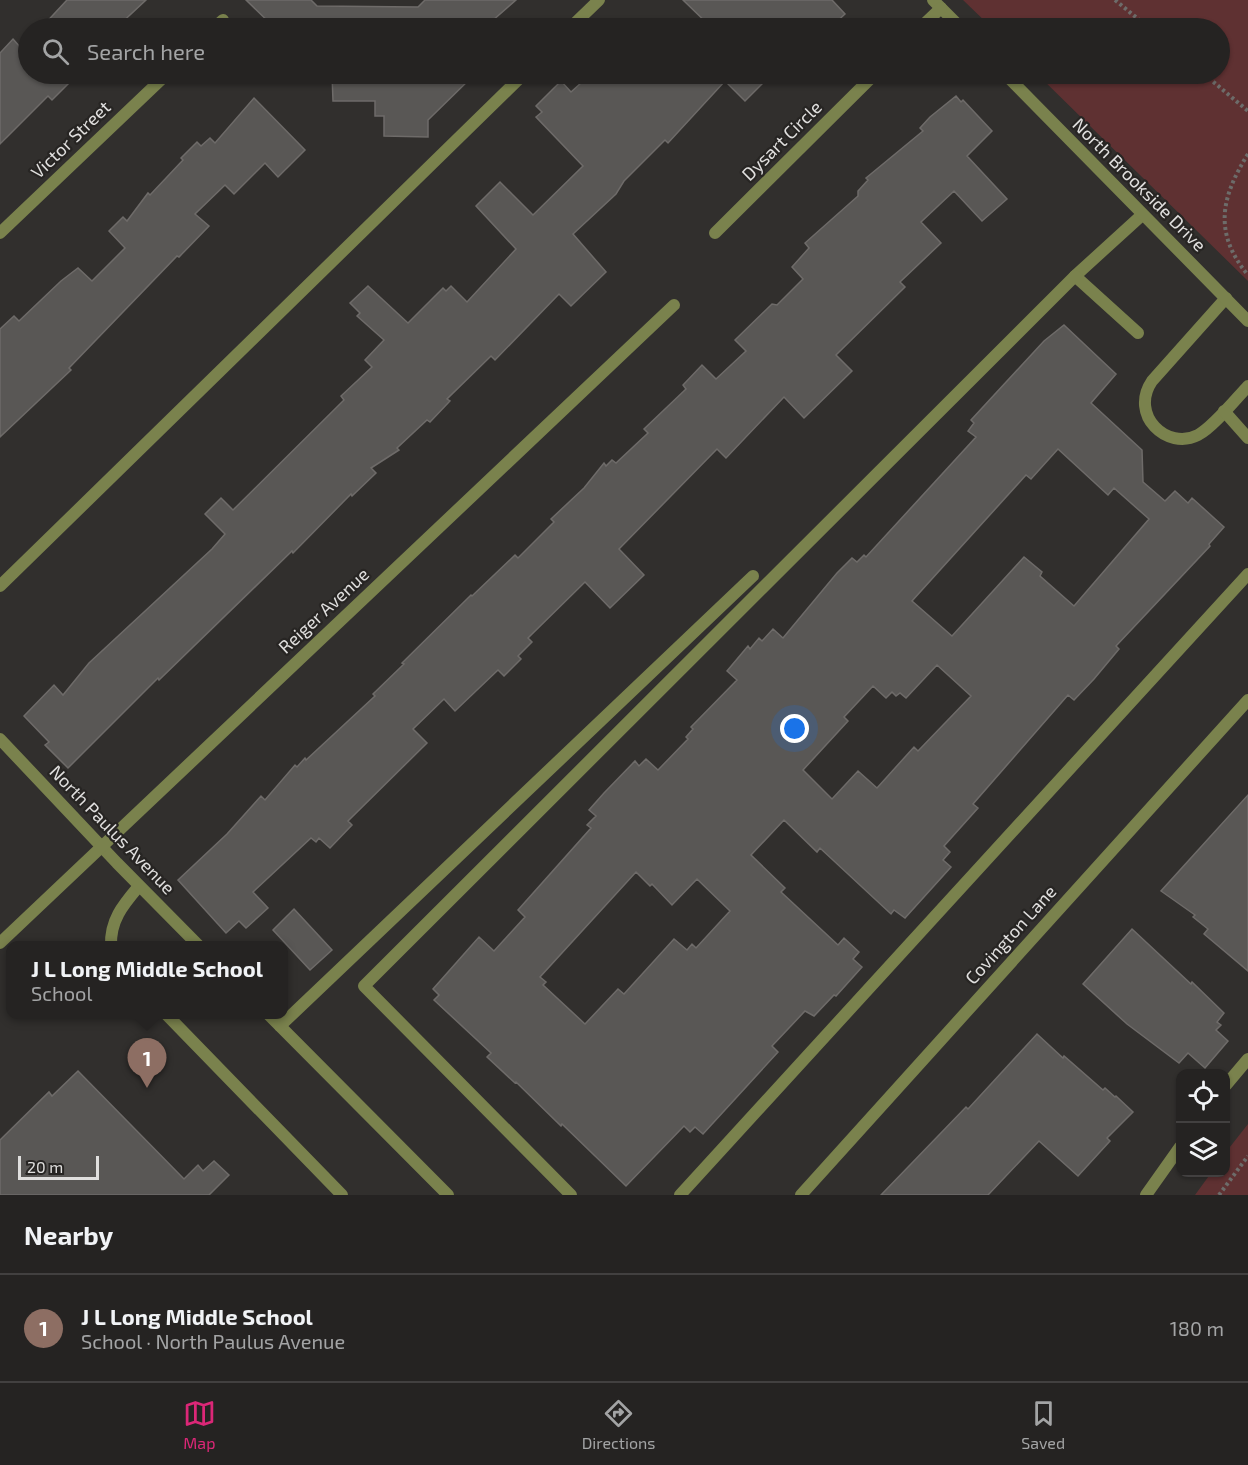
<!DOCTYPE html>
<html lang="en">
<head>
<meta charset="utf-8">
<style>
  :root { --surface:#252322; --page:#312f2f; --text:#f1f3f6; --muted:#a3a4a5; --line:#424040; --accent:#db2777 }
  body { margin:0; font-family:"Exo 2",sans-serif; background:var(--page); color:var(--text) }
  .controls { position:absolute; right:18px; bottom:18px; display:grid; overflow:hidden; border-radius:12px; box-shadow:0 2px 4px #0004 }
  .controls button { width:54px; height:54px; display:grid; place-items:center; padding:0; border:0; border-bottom:2px solid var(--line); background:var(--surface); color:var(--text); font:30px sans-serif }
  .scale { position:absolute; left:18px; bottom:15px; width:81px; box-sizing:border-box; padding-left:6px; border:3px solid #e0dfde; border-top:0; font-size:16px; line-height:21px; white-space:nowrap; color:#e0dfde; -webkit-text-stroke:4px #272523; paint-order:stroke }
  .you { position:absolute; left:795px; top:729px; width:21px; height:21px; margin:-15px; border:4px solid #fff; border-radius:50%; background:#1a73e8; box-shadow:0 0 0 9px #1a73e833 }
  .badge { display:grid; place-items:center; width:39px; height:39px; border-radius:50%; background:var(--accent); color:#fff; font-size:20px; font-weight:700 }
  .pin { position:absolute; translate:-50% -50px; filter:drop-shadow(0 2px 3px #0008) }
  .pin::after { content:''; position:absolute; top:32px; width:21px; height:18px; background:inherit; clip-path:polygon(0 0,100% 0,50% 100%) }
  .popup { position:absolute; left:6px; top:941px; width:282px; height:78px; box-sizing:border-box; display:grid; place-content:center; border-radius:12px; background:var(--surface); filter:drop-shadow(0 2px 4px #0005); font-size:20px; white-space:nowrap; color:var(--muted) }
  .popup b { font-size:22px; color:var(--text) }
  .popup::after { content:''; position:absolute; left:50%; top:100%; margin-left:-12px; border:12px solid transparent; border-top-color:var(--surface) }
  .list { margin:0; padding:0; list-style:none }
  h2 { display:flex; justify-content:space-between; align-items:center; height:78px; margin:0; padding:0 24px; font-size:26px }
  h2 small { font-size:20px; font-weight:400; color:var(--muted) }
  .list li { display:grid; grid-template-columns:39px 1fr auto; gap:18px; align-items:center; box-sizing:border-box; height:108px; padding:0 24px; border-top:2px solid var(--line) }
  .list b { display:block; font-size:22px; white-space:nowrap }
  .list p { margin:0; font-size:20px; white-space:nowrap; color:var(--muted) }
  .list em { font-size:20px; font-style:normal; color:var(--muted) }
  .icon { flex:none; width:33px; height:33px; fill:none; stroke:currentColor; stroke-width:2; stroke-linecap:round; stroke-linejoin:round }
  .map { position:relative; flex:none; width:1248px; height:1195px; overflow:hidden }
  .search { position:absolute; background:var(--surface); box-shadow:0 2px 4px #0004; left:18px; right:18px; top:18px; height:66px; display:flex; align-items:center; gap:15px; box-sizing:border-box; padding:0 21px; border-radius:33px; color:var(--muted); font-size:22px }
  .sheet { height:186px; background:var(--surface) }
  nav { display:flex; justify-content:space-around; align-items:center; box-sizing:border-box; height:84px; border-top:2px solid var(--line); background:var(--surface); font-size:16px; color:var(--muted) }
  nav a { display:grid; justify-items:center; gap:3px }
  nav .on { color:var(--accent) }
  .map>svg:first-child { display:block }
</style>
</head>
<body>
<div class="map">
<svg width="1248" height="1195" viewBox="0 0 1248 1195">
  <rect width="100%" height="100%" fill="#312f2d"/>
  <!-- green -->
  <g fill="#5f3132">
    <path d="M963 0H1248V281L1037 74H1220V28H992Z"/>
    <path d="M1248 1124V1195H1195L1211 1173 1226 1172V1152Z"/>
  </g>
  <!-- building -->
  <g fill="#595755" stroke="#6e6b69" stroke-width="1.5" fill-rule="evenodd">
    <path d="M67 0H146L116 28H41Z"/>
    <path d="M246 0H311L317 6 418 7 425 0H516L484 28H275Z"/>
    <path d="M683 0H832L845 14 830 28H712Z"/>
    <path d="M13 39 28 56V74H78L52 100 48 96 0 144V53Z"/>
    <path d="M332 74H475L428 120V137L384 136V116H375V101H333Z"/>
    <path d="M591 74H772L745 101 725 81 668 143 665 140 624 181 616 194 573 234 606 272 571 306 559 294 495 360 491 356 447 399 450 401 430 422 427 420 397 448 399 450 371 468 376 473 352 496 351 494 293 553 292 551 159 680 158 678 68 768 45 745 49 742 24 716 54 685 63 695 89 663 212 549 225 534 205 514 221 498 233 510 344 400 341 396 372 367 365 360 384 340 357 316 360 313 350 303 368 286 408 323 443 288 446 291 451 286 467 302 516 249 476 206 500 182 533 215 583 166 536 117 542 112 536 106 561 81 571 92Z"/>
    <path d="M956 96 961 102 963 100 992 131 967 156 1007 199 982 221 954 191 921 222 941 243 900 282 905 287 836 355 852 371 804 418 784 397 726 458 717 449 619 549 644 575 610 608 585 582 528 638 532 642 518 656 521 659 504 676 498 670 455 711 444 699 413 729 427 743 348 821 352 825 330 848 319 838 316 842 311 838 253 892 268 908 246 928 239 921 226 933 178 880 227 834 261 796 265 800 295 765 297 767 305 758 306 760 375 696 373 694 404 664 402 663 471 595 472 596 515 555 518 558 554 522 551 519 584 488 604 463 606 466 612 460 616 463 648 433 644 429 686 389 683 385 702 365 716 379 746 351 735 340 772 304 777 305 803 279 792 267 809 248 805 243 858 196V191L868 180 866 178 923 131 920 128 930 117Z"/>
    <path d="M254 98 305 150 278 177 265 163 234 194 225 185 195 214 209 226 179 257 177 256 69 368 71 370 0 437V329L14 316 19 321 61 281 78 268 92 281 125 248 109 231 123 217 127 221 148 193 150 195 183 160 181 158 197 142 201 146 210 138 215 143Z"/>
    <path d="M1064 325 1116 374 1091 403 1142 450 1143 482 1165 501 1175 491 1188 503 1192 498 1224 527 1209 544 1210 546 1116 646 1119 649 1094 679 1074 700 1068 695 973 804 978 808 944 846 950 852 943 860 951 867 905 918 894 910 891 914 820 848 817 852 784 820 751 855 785 888 781 892 838 945 844 938 859 952 853 959 862 967 836 996 834 995 814 1016 805 1011 772 1046 778 1052 703 1134 695 1127 690 1132 684 1126 626 1186 562 1124 561 1126 516 1082 515 1083 487 1057 491 1053 434 1000 439 995 433 989 479 937 494 951 525 917 518 910 591 828 587 825 596 816 589 810 604 793 635 761 639 766 646 759 658 770 688 739 686 737 693 729 691 727 737 680 727 671 748 646 750 649 759 638 762 641 773 629 783 638 837 573 852 558 857 562 864 555 866 557 976 437 968 431 974 423 971 420 1044 341ZM1058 449 1108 495 1114 488 1149 519 1074 606 1040 576 1042 572 1024 557 952 636 912 601 1026 475 1031 479ZM937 665 971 696 918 751 914 747 877 788 858 771 832 799 803 770 848 721 844 717 873 686 886 698 892 692 896 696 900 693 906 698ZM636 872 650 886 652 884 672 905 697 879 730 911 696 948 692 944 687 950 674 939 624 994 618 989 585 1024 543 985 546 982 540 977Z"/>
    <path d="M1248 795V971L1204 934 1208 929 1193 917 1195 915 1161 891Z"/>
    <path d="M294 909 332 950 310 970 273 930Z"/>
    <path d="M1132 929 1191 984 1192 982 1224 1013 1217 1022 1221 1025 1216 1030 1228 1041 1205 1068 1188 1053 1179 1063 1127 1024 1083 984Z"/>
    <path d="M1037 1034 1063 1058 1064 1056 1103 1090 1105 1088 1115 1097 1116 1096 1133 1112 1107 1138 1110 1141 1078 1176 1039 1141 988 1195H881L966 1107 968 1109Z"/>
    <path d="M78 1071 184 1179 198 1165 203 1171 214 1161 229 1175 209 1195H0V1140L49 1092 52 1096Z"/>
  </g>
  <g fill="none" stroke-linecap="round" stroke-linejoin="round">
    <!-- path -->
    <g stroke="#6d6c6a" stroke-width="4" stroke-dasharray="3 3" stroke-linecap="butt">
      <path d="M1115 0 1149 28"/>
      <path d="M1204 74 1248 111"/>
      <path d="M1248 154C1221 197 1213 233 1248 275"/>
      <path d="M1219 1195 1248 1156"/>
    </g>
    <!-- service -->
    <g stroke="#7a824d" stroke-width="12">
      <path d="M570 28 599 0"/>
      <path d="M1075 276 1142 215"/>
      <path d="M1226 298 1152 381C1129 415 1167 451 1198 435 1213 427 1235 400 1248 386"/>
      <path d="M1224 411 1248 438"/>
      <path d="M0 586 524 74"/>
      <path d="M111 946C110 920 123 905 139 886"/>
      <path d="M166 1014 342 1195"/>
      <path d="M280 1026 753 576"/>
      <path d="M1226 1085 1248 1059"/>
      <path d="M571 1195 364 986 1075 276 1138 333"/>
      <path d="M680 1195 1248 574"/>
      <path d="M1146 1195 1180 1147"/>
    </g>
    <!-- minor -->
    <g stroke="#7a824d" stroke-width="12">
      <path d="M933 0 961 28"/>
      <path d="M214 28 223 20"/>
      <path d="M920 28 941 8"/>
      <path d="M1005 74 1248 321"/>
      <path d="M0 233 167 74"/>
      <path d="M715 233 875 74"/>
      <path d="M0 739 117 863 199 946"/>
      <path d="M0 943 674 305"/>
      <path d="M268 1014 448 1195"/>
      <path d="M801 1195 1248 700"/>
    </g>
  </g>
  <g text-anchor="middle" stroke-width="4.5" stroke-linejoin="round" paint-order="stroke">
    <!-- street labels -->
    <g font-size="18" fill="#e0dfde" stroke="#272523">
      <text transform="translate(71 140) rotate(-44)" y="6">Victor Street</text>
      <text transform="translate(782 141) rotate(-45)" y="6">Dysart Circle</text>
      <text transform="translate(1139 185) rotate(45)" y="6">North Brookside Drive</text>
      <text transform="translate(324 611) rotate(-43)" y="6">Reiger Avenue</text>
      <text transform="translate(112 830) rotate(46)" y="6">North Paulus Avenue</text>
      <text transform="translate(1011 935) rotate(-48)" y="6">Covington Lane</text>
    </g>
  </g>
</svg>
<div class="controls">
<button><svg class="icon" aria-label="locate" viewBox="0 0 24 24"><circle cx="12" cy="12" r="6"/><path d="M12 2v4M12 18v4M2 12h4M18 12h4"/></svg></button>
<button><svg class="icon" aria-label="layers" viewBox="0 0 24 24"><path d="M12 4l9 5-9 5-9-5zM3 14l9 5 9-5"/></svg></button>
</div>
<div class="scale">20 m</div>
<div class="you"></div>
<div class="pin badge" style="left:147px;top:1088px;background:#8d6e63">1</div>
<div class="popup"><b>J L Long Middle School</b>School</div>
<div class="search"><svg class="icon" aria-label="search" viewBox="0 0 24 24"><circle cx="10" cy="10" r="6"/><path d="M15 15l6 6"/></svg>Search here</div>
</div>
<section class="sheet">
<h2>Nearby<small></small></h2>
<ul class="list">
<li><span class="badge" style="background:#8d6e63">1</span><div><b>J L Long Middle School</b><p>School · North Paulus Avenue</p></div><em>180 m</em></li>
</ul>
</section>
<nav>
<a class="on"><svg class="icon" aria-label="map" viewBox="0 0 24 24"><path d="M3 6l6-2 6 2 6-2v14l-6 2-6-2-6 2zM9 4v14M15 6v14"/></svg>Map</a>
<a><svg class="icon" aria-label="directions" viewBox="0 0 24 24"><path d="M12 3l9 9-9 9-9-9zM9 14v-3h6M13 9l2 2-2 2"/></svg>Directions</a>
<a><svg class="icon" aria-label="saved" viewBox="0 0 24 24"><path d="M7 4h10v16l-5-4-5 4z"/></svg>Saved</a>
</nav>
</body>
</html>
